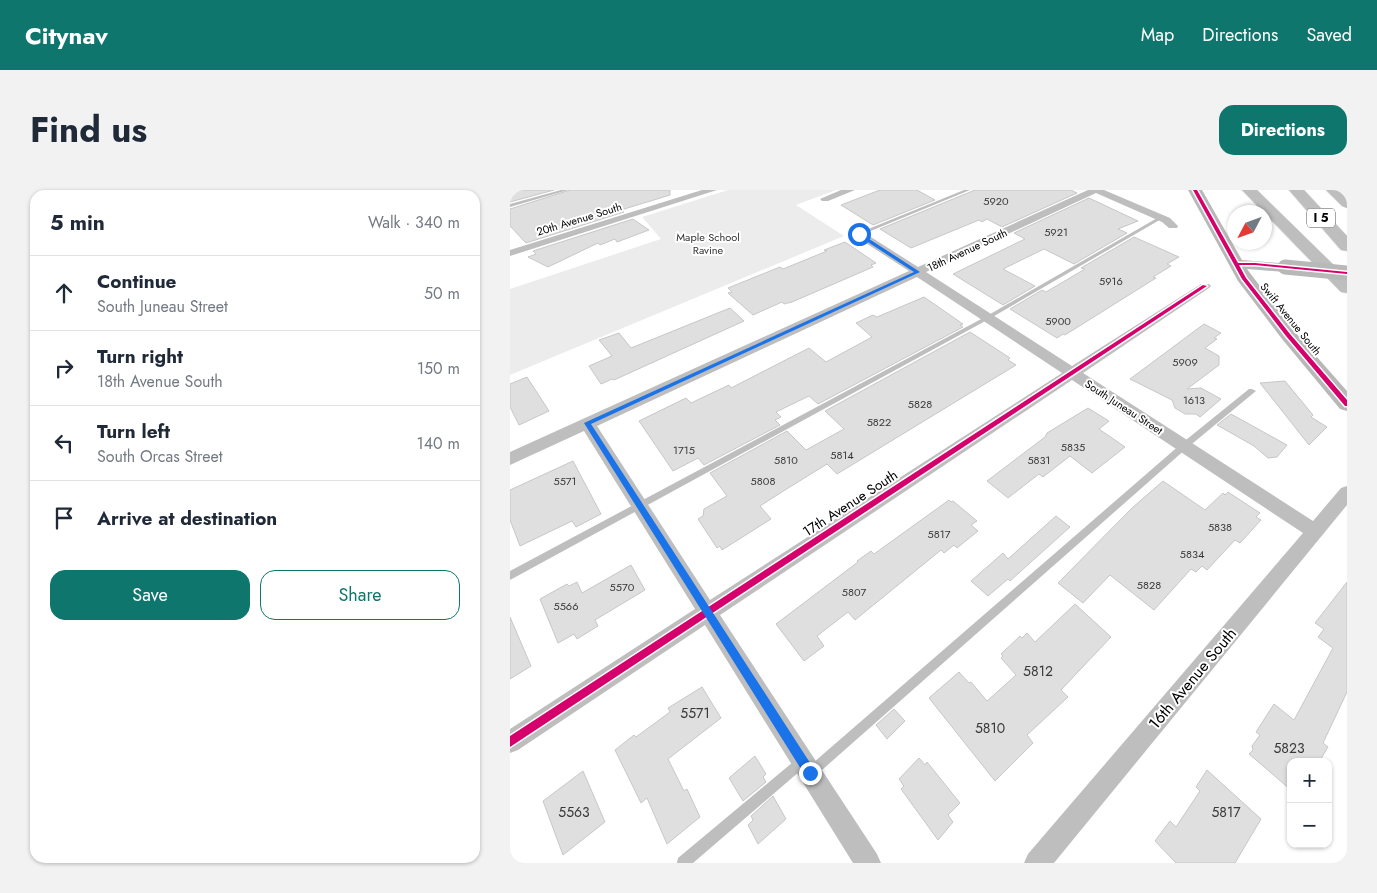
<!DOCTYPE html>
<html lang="en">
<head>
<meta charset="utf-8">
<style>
  :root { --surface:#fff; --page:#f2f2f3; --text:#1f2937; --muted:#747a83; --line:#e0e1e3; --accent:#0f766e }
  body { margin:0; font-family:Jost,sans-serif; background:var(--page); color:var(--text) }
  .controls { position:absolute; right:15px; bottom:15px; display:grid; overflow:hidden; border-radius:10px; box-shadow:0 1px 4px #0004 }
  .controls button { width:45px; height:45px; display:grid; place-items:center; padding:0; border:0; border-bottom:1px solid var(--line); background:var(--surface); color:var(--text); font:25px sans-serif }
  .compass { position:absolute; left:717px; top:15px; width:45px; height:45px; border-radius:50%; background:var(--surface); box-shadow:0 1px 4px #0004; rotate:229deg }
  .stop { position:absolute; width:15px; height:15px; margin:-11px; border:4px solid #1a73e8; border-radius:50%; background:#fff }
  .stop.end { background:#1a73e8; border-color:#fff; box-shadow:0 1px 5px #0008 }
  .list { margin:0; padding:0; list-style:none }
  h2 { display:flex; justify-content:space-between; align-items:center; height:65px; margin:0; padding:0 20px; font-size:21px }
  h2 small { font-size:16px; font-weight:400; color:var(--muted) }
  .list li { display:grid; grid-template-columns:32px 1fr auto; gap:15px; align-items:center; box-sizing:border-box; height:75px; padding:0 20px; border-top:1px solid var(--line) }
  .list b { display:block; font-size:19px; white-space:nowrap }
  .list p { margin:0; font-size:16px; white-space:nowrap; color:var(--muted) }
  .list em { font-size:16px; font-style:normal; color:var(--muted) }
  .actions { display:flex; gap:10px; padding:15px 20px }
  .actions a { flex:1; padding:11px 0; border:1px solid var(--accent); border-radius:15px; text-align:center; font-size:18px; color:var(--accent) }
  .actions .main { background:var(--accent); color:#fff }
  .icon { flex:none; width:28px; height:28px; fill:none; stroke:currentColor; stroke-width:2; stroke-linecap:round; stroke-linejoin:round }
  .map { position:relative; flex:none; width:837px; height:673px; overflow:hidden; border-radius:15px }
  header { display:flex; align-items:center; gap:30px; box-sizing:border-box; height:70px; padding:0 25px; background:var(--accent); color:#fff }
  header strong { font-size:24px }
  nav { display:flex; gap:28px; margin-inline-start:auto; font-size:18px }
  .intro { display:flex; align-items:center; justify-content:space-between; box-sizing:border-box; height:120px; padding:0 30px }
  h1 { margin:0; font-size:35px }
  .button { padding:12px 22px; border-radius:15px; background:var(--accent); color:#fff; font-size:18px; font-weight:700 }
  main { display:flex; gap:30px; padding:0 30px }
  aside { flex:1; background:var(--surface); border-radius:15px; box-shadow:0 1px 4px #0004 }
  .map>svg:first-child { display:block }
</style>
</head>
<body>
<header>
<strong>Citynav</strong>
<nav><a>Map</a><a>Directions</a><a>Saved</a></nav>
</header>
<div class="intro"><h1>Find us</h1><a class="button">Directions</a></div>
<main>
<aside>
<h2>5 min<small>Walk · 340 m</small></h2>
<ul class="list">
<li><svg class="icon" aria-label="ahead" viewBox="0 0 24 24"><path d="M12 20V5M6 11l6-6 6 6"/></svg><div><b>Continue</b><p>South Juneau Street</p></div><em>50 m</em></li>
<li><svg class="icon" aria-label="right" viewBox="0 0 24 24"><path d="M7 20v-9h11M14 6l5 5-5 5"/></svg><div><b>Turn right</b><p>18th Avenue South</p></div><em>150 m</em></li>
<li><svg class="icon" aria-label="left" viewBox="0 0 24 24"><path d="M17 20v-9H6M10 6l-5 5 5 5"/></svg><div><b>Turn left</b><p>South Orcas Street</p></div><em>140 m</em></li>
<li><svg class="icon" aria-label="arrive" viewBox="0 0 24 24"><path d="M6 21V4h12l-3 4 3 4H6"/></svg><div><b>Arrive at destination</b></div></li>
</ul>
<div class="actions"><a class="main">Save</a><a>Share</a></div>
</aside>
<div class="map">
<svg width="837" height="673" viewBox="0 0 837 673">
  <rect width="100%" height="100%" fill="#fff"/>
  <!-- green -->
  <path fill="#ececec" d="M218 0H326L286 15 334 46 0 185V99L151 49 132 27Z"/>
  <!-- building -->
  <g fill="#dfdfdf" stroke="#c7c7c7">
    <path d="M0 0H44L0 12Z"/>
    <path d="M60 0H160V5L111 20 114 22 16 53 0 36V19Z"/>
    <path d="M370 0H407L425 10 363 35 331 15Z"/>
    <path d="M465 0H561L567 3 492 37 477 29 472 32 469 30 401 58 370 39Z"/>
    <path d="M579 8 628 31 608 39 617 43 564 74 534 59 493 79 525 96 493 115 443 84 515 49 504 43Z"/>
    <path d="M123 29 139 40 107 52 105 49 90 55 88 53 38 77 18 67 26 64 23 61Z"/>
    <path d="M624 47 669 67 657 74 661 76 643 87 646 88 555 145 553 144 547 148 500 119 532 100 536 102 575 79 571 78Z"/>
    <path d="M335 52 366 73 361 75 363 77 282 112 274 114 272 112 243 125 218 103 222 102 218 98 270 77 273 79 317 61 314 60Z"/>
    <path d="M414 107 453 134 450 135 453 137 308 214 299 206 266 222 271 227 265 230 270 235 194 275 188 268 163 281 129 231 176 208 181 213 219 195 221 198 299 158 316 172 362 147 346 133 363 125 367 127Z"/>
    <path d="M220 118 234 131 104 190 102 189 91 194 79 176 102 166 89 150 109 143 121 158Z"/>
    <path d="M694 134 711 143 704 148 707 149 695 158 709 166V175L677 199 691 198 711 209 690 227 686 224H675L665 218 662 210 620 189Z"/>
    <path d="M460 142 500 168 498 170 506 175 327 284 317 274 275 300 250 316 261 329 212 360 210 356 207 358 188 329 193 326 194 319 217 306 200 283 277 241 296 260 334 239 315 221Z"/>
    <path d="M17 187 39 221 9 235 0 217V194Z"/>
    <path d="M775 191 803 225 801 227 817 237 799 255 750 193Z"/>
    <path d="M578 218 599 231 589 239 615 257 582 283 560 266 533 287 529 284 498 308 477 291 535 247 537 243Z"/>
    <path d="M721 224 777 255 767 267 758 268 744 256 707 235Z"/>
    <path d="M63 271 91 324 66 337 62 331 10 356 0 330V300Z"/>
    <path d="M653 291 695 320 713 303 715 305 718 302 750 323 746 327 751 330 730 353 725 350 697 380 692 376 686 382 681 379 644 420 600 385 573 413 548 393 622 318Z"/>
    <path d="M439 310 441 312 443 311 467 331 461 335 468 341 447 358 444 355 434 363 431 360 345 430 338 422 307 446 314 456 294 471 266 434 348 372 347 371 361 361 364 364Z"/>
    <path d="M546 326 560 337 500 391 498 389 478 406 461 391 493 363 498 369Z"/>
    <path d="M121 375 135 400 85 430 88 436 67 449 64 444 48 453 30 409 57 394 59 396 67 392 72 403Z"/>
    <path d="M837 392V502L813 553 818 557 809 572H781V600L739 564 743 560 742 556 750 545 746 542 764 514 784 530 823 458 808 447 814 439 805 433Z"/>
    <path d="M565 414 601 447 551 500 558 507 517 545 523 553 485 591 419 508 449 482 459 493 461 492 477 511 506 485 491 468 493 466 491 464 510 446 512 448 517 443 525 452Z"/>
    <path d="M0 427 21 476 0 489Z"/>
    <path d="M192 497 211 528 158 569 174 601 177 599 190 627 157 654 137 608 131 613 105 560 124 545 126 547 160 522 158 518Z"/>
    <path d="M384 519 395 531 377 549 366 535Z"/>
    <path d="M245 566 256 584 253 587 256 592 233 611 219 588Z"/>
    <path d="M409 568 415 575 417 572 450 613 438 625 443 632 428 650 391 599 394 596 389 589Z"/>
    <path d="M697 580 751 629 725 673H666L645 651 660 631 666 637 690 601 686 597Z"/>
    <path d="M73 581 95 632 53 665 33 611Z"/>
    <path d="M263 606 276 629 248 654 238 635 243 630 241 626Z"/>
  </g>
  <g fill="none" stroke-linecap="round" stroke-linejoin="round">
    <!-- highway casing -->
    <g stroke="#dbdbdb" stroke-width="1">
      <g id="highway">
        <path d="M732 0H747L837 88V103L831 102Z"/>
        <path d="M779 0H794L837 46V61L831 60Z"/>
        <path d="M816 0H832L837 5V18L832 16Z"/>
      </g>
    </g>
    <!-- lane -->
    <g fill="#bebebe" fill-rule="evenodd">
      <path d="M51 0H58L0 17V14Z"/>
      <path d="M454 0H460L351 45 346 44Z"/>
      <path d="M649 27 653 28 479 129 0 390V381L475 127Z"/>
      <path d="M739 199H742L746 201 677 258 304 587 300 589 296 587 294 583 296 579 671 254Z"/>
      <path d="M293 565 297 567 299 571 297 575 183 673H167L168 668 289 567Z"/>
    </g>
    <!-- street -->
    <g fill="#bebebe" fill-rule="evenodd">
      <path d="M192 0H207L0 66V60Z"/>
      <path d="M331 0H345L318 11H312L310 9Z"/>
      <path d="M578 0H594L660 28 668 36 667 38H659L652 32 586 3 416 82 562 176 691 94H699L701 96 699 98 573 183 803 331 831 298 837 296V315L544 673H514L518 664 793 343 562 190 210 425 367 664 371 673H343L195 435 8 560 0 563V539L185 419 74 241 0 275V262L399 81 345 46 344 44 345 42H353L408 77ZM407 87 552 183 200 410 87 236Z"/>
    </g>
    <!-- secondary -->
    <path fill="#b8b8b8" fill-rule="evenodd" d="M678 0H692L732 70 781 74 783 77 781 80 775 82 737 79 784 141 837 201V221L830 219 772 149 728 91Z"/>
    <!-- highway -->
    <use href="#highway" fill="#bebebe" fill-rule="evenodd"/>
    <!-- secondary-bridge -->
    <path stroke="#b8b8b8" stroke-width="15" d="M775 77 837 83"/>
    <!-- cycleway casing -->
    <g stroke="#fff" stroke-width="3">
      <g id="cycleway">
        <path d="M683 0H687L728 73H745L837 82V84L745 75H729L736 88 780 144 837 210V216H835L776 146 732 89Z"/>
        <path d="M693 95 697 96 0 557V546Z"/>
      </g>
    </g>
    <!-- cycleway -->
    <use href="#cycleway" fill="#d6006c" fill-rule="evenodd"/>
  </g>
  <!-- route -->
  <path fill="#1a73e8" d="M347 43H350L410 82 81 234 304 579 306 583 304 587 300 589 296 587 74 233 404 82 347 45Z"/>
  <g text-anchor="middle" stroke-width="4" stroke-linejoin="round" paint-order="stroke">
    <!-- number labels -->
    <g font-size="11" fill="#383838">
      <text x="486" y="15">5920</text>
      <text x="546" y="46">5921</text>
      <text x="601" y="95">5916</text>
      <text x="548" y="135">5900</text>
      <text x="675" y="176">5909</text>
      <text x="684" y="214">1613</text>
      <text x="410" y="218">5828</text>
      <text x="369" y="236">5822</text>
      <text x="563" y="261">5835</text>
      <text x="174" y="264">1715</text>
      <text x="332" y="269">5814</text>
      <text x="276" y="274">5810</text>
      <text x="529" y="274">5831</text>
      <text x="55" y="295">5571</text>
      <text x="253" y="295">5808</text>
      <text x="710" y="341">5838</text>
      <text x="429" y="348">5817</text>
      <text x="682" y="368">5834</text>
      <text x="639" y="399">5828</text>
      <text x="112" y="401">5570</text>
      <text x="344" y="406">5807</text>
      <text x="56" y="420">5566</text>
    </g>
    <!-- far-street labels -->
    <g font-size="11" fill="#000" stroke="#fff">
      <text transform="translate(69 29) rotate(-17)" y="4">20th Avenue South</text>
      <text transform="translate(457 60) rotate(-25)" y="4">18th Avenue South</text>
      <text transform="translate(781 129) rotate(51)" y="4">Swift Avenue South</text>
      <text transform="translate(614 217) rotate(33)" y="4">South Juneau Street</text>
    </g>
    <!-- far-park labels -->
    <g font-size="11" fill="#333" stroke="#fff">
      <text x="198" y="51">Maple School<tspan x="198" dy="13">Ravine</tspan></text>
    </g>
    <!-- shield labels -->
    <rect fill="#fff" stroke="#4c4c4c" stroke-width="1" x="797" y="18.5" width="28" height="19" rx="4"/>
    <g font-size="12" font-weight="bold" fill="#000">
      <text x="811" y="32">I 5</text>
    </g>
    <!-- street labels -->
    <g font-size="14" fill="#000" stroke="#fff">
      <text transform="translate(340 313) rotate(-33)" y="5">17th Avenue South</text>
    </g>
    <!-- near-number labels -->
    <g font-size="14" fill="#383838">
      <text x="528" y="486">5812</text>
      <text x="185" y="528">5571</text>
      <text x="480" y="543">5810</text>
      <text x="779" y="563">5823</text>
      <text x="64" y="627">5563</text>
      <text x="716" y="627">5817</text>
    </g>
    <!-- near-street labels -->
    <g font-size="16" fill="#000" stroke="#fff">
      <text transform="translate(682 488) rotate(-50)" y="6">16th Avenue South</text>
    </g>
  </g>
</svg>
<div class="controls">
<button>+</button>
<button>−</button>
</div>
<svg class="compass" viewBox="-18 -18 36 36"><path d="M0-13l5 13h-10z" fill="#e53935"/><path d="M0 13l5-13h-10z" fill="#747a83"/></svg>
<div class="stop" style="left:349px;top:44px"></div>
<div class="stop end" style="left:300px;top:583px"></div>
</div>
</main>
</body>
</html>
